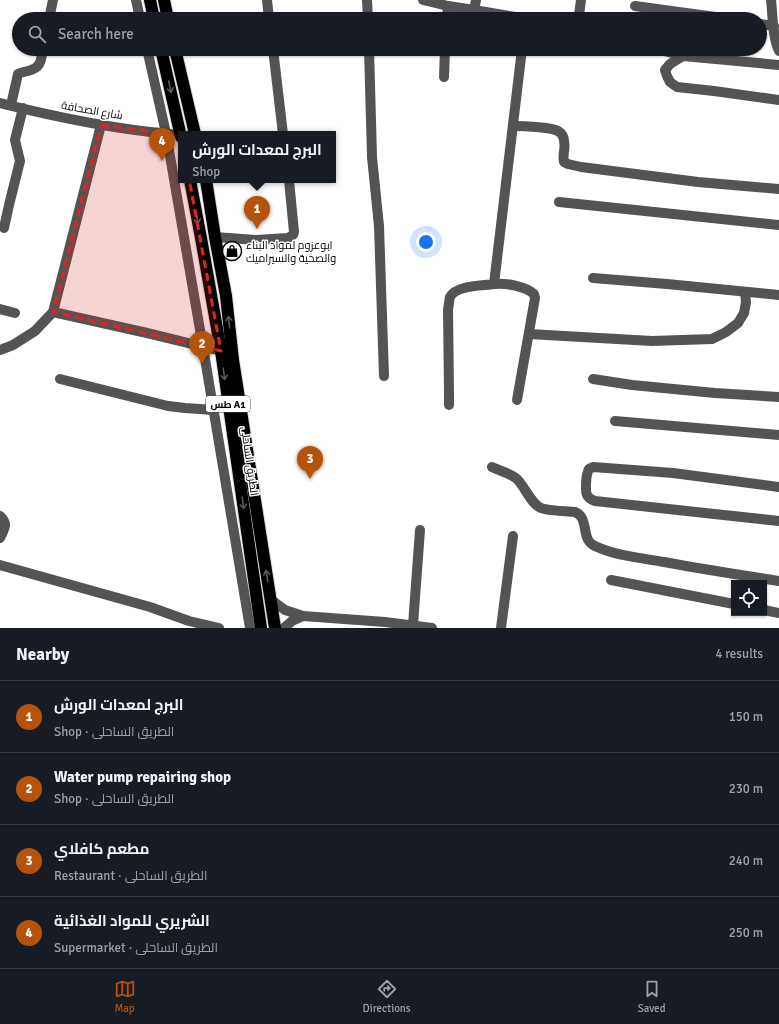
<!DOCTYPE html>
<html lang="en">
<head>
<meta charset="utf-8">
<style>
  :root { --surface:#171b24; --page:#20242c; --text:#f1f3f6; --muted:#9ea1a6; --line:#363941; --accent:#b45309 }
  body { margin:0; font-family:Signika,Cairo,sans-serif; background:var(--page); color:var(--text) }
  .controls { position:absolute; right:12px; bottom:12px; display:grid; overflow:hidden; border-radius:0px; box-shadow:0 1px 3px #0004 }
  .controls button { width:36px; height:36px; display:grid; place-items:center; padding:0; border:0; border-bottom:1px solid var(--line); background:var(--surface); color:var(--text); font:20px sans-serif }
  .you { position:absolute; left:426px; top:242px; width:14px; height:14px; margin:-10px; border:3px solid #fff; border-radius:50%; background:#1a73e8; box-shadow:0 0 0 6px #1a73e833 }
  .badge { display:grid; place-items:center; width:26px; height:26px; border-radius:50%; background:var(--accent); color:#fff; font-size:13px; font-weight:700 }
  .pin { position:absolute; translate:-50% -33px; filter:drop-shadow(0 1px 2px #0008) }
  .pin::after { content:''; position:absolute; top:21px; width:14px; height:12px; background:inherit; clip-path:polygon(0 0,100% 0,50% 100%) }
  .popup { position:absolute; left:178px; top:131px; width:158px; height:52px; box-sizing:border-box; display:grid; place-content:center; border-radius:0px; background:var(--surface); filter:drop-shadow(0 1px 3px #0005); font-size:13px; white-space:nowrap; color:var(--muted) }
  .popup b { font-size:15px; color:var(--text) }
  .popup::after { content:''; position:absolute; left:50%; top:100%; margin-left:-8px; border:8px solid transparent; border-top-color:var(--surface) }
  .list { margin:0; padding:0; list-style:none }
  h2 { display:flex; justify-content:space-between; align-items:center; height:52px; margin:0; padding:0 16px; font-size:17px }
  h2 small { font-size:13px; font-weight:400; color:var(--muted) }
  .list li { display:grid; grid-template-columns:26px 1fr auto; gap:12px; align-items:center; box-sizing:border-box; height:72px; padding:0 16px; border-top:1px solid var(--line) }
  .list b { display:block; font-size:15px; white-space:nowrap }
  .list p { margin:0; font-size:13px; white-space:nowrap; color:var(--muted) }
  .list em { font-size:13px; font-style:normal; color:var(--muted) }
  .icon { flex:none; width:22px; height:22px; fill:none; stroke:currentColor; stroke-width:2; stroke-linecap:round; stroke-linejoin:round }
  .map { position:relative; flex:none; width:779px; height:628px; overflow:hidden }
  .search { position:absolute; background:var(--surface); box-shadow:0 1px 3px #0004; left:12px; right:12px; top:12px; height:44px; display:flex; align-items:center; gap:10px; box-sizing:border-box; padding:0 14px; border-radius:22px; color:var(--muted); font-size:15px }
  .sheet { height:340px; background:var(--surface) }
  nav { display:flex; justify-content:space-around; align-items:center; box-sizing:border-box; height:56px; border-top:1px solid var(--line); background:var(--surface); font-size:11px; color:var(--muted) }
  nav a { display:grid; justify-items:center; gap:2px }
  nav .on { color:var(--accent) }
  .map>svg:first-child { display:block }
</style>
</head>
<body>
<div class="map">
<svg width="779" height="628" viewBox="0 0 779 628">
  <rect width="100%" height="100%" fill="#fff"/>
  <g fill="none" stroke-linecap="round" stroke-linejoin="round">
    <!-- highway casing -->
    <g stroke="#dbdbdb" stroke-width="14">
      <g id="highway">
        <path d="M150 0 154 19"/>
        <path d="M164 0 168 19"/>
        <path d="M161 49 181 137"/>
        <path d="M175 49 195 134"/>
        <path d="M190 180 201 238 221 351 261 628"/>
        <path d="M206 180 215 237 226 296 233 360 275 628"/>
      </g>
    </g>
    <!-- minor -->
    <g stroke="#545454" stroke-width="10">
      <path d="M136 0 140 19"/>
      <path d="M267 0 269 19"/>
      <path d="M367 0 368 19"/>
      <path d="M423 0 448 6 474 10 476 0"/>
      <path d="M771 0C773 16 772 36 779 51"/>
      <path d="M635 6 730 19"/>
      <path d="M474 10 527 19"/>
      <path d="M49 19 53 0"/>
      <path d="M447 19 448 6"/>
      <path d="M575 19 579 15 581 0"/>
      <path d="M760 24 774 26"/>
      <path d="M147 49 166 133 203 347 250 628"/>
      <path d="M273 49 283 134"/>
      <path d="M369 49 372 157 379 226 384 376"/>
      <path d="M657 49 683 56 779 65"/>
      <path d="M683 56 670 64 665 70 667 76 670 82 677 87 714 91 779 100"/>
      <path d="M444 77 445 49"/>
      <path d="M0 103C56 117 113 129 171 134"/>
      <path d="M11 105 18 74C22 72 24 72 28 71 41 68 41 61 43 49"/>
      <path d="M514 126C523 126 550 127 558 131 561 133 564 137 564 141 566 148 562 155 564 162L568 164 581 167 698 182 779 189"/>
      <path d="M559 202 779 225"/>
      <path d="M4 228 9 205 20 161 15 140 23 108"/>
      <path d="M215 237 256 240 288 238 293 235 294 232 289 180"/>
      <path d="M593 278 667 284 779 295"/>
      <path d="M494 284C506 283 525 286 534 294L535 298 517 400"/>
      <path d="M0 309 15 313"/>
      <path d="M53 312 147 333 221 351"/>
      <path d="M529 334 652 341 712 339 726 332 738 323 744 313 746 302 745 292"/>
      <path d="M0 350 13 345 35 331 53 312 101 125"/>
      <path d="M60 379 168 406 185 408 214 410"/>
      <path d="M593 379 632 385 715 393 779 397"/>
      <path d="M449 405V392L448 309C449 306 449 300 450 297 456 285 483 286 494 284L522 49"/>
      <path d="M615 421 779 435"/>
      <path d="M492 467C500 471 510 473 517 479 525 487 531 504 541 508 548 511 566 511 575 512 590 518 580 540 595 546 616 556 641 558 664 562 702 569 740 575 779 581"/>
      <path d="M779 487 673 473 593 467 589 469C586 474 585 490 587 495 589 499 592 500 595 501L779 521"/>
      <path d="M0 516C9 524 4 529 0 538"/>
      <path d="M0 565 150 607 189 621 219 628"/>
      <path d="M611 580 734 604"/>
      <path d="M270 599 285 610 303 616 385 622 432 628"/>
      <path d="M764 610 779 613"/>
      <path d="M413 625 420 530"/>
      <path d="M284 628 292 621 303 616"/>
      <path d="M501 628 513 536"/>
    </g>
    <!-- highway -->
    <use href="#highway" stroke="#000" stroke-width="12"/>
  </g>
  <!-- one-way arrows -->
  <defs><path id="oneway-shaft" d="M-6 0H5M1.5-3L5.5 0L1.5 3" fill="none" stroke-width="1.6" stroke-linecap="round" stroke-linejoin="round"/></defs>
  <g stroke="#595959">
    <use href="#oneway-shaft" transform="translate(170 87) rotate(77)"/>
    <use href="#oneway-shaft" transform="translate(197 218) rotate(79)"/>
    <use href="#oneway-shaft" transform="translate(229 322) rotate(-96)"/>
    <use href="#oneway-shaft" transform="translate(224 374) rotate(82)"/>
    <use href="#oneway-shaft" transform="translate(243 503) rotate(82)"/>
    <use href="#oneway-shaft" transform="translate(267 576) rotate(-99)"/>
  </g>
  <!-- marked area -->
  <path fill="#d62828" fill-opacity="0.2" stroke="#d62828" stroke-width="3" stroke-dasharray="8 5" stroke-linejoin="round" d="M101 125 181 135 221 351 53 312Z"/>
  <!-- icons -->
  <defs>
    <g id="shop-ring" transform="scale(1)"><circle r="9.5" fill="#fff" stroke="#000" stroke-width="1.5"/><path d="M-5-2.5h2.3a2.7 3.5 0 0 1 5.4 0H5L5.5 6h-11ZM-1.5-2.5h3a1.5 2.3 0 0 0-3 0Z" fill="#000"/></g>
  </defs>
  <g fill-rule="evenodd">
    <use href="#shop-ring" x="232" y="251"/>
  </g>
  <g text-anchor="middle" stroke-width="3" stroke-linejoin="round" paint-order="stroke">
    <!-- shield labels -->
    <rect fill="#fff" stroke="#4c4c4c" stroke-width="1" x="206" y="396" width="44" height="16" rx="3"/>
    <g font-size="10" font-weight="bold" fill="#000">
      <text x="228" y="408">طس A1</text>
    </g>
    <!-- street labels -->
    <g font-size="11" fill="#000" stroke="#fff">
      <text transform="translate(92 110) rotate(10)" y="4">شارع الصحافة</text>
      <text transform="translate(250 461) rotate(82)" y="4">الطريق الساحلى</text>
    </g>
    <!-- poi labels -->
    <g font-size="11" fill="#000" stroke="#fff" text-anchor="start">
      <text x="246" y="249">ابوعزوم لمواد البناء<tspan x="246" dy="13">والصحية والسيراميك</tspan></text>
    </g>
  </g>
</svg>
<div class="controls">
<button><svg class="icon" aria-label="locate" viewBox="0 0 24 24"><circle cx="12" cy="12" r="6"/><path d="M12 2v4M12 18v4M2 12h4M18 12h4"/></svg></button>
</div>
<div class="you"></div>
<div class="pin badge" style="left:257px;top:229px">1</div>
<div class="popup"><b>البرج لمعدات الورش</b>Shop</div>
<div class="pin badge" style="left:202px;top:364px">2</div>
<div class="pin badge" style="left:310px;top:479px">3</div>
<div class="pin badge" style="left:162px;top:161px">4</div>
<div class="search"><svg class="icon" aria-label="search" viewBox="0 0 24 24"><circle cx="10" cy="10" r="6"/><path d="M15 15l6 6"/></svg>Search here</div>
</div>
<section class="sheet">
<h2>Nearby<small>4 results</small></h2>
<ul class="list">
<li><span class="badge">1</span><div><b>البرج لمعدات الورش</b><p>Shop · الطريق الساحلى</p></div><em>150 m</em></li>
<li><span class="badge">2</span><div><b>Water pump repairing shop</b><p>Shop · الطريق الساحلى</p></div><em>230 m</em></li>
<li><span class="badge">3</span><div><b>مطعم كافلاي</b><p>Restaurant · الطريق الساحلى</p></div><em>240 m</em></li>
<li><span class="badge">4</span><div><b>الشريري للمواد الغذائية</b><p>Supermarket · الطريق الساحلى</p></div><em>250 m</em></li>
</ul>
</section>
<nav>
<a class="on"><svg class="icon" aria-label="map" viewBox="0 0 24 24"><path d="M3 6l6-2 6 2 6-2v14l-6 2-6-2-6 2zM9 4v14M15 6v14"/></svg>Map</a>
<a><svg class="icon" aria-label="directions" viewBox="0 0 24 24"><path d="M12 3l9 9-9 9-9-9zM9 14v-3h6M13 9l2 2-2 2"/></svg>Directions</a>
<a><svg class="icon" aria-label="saved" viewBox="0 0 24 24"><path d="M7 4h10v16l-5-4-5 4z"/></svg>Saved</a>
</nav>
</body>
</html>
